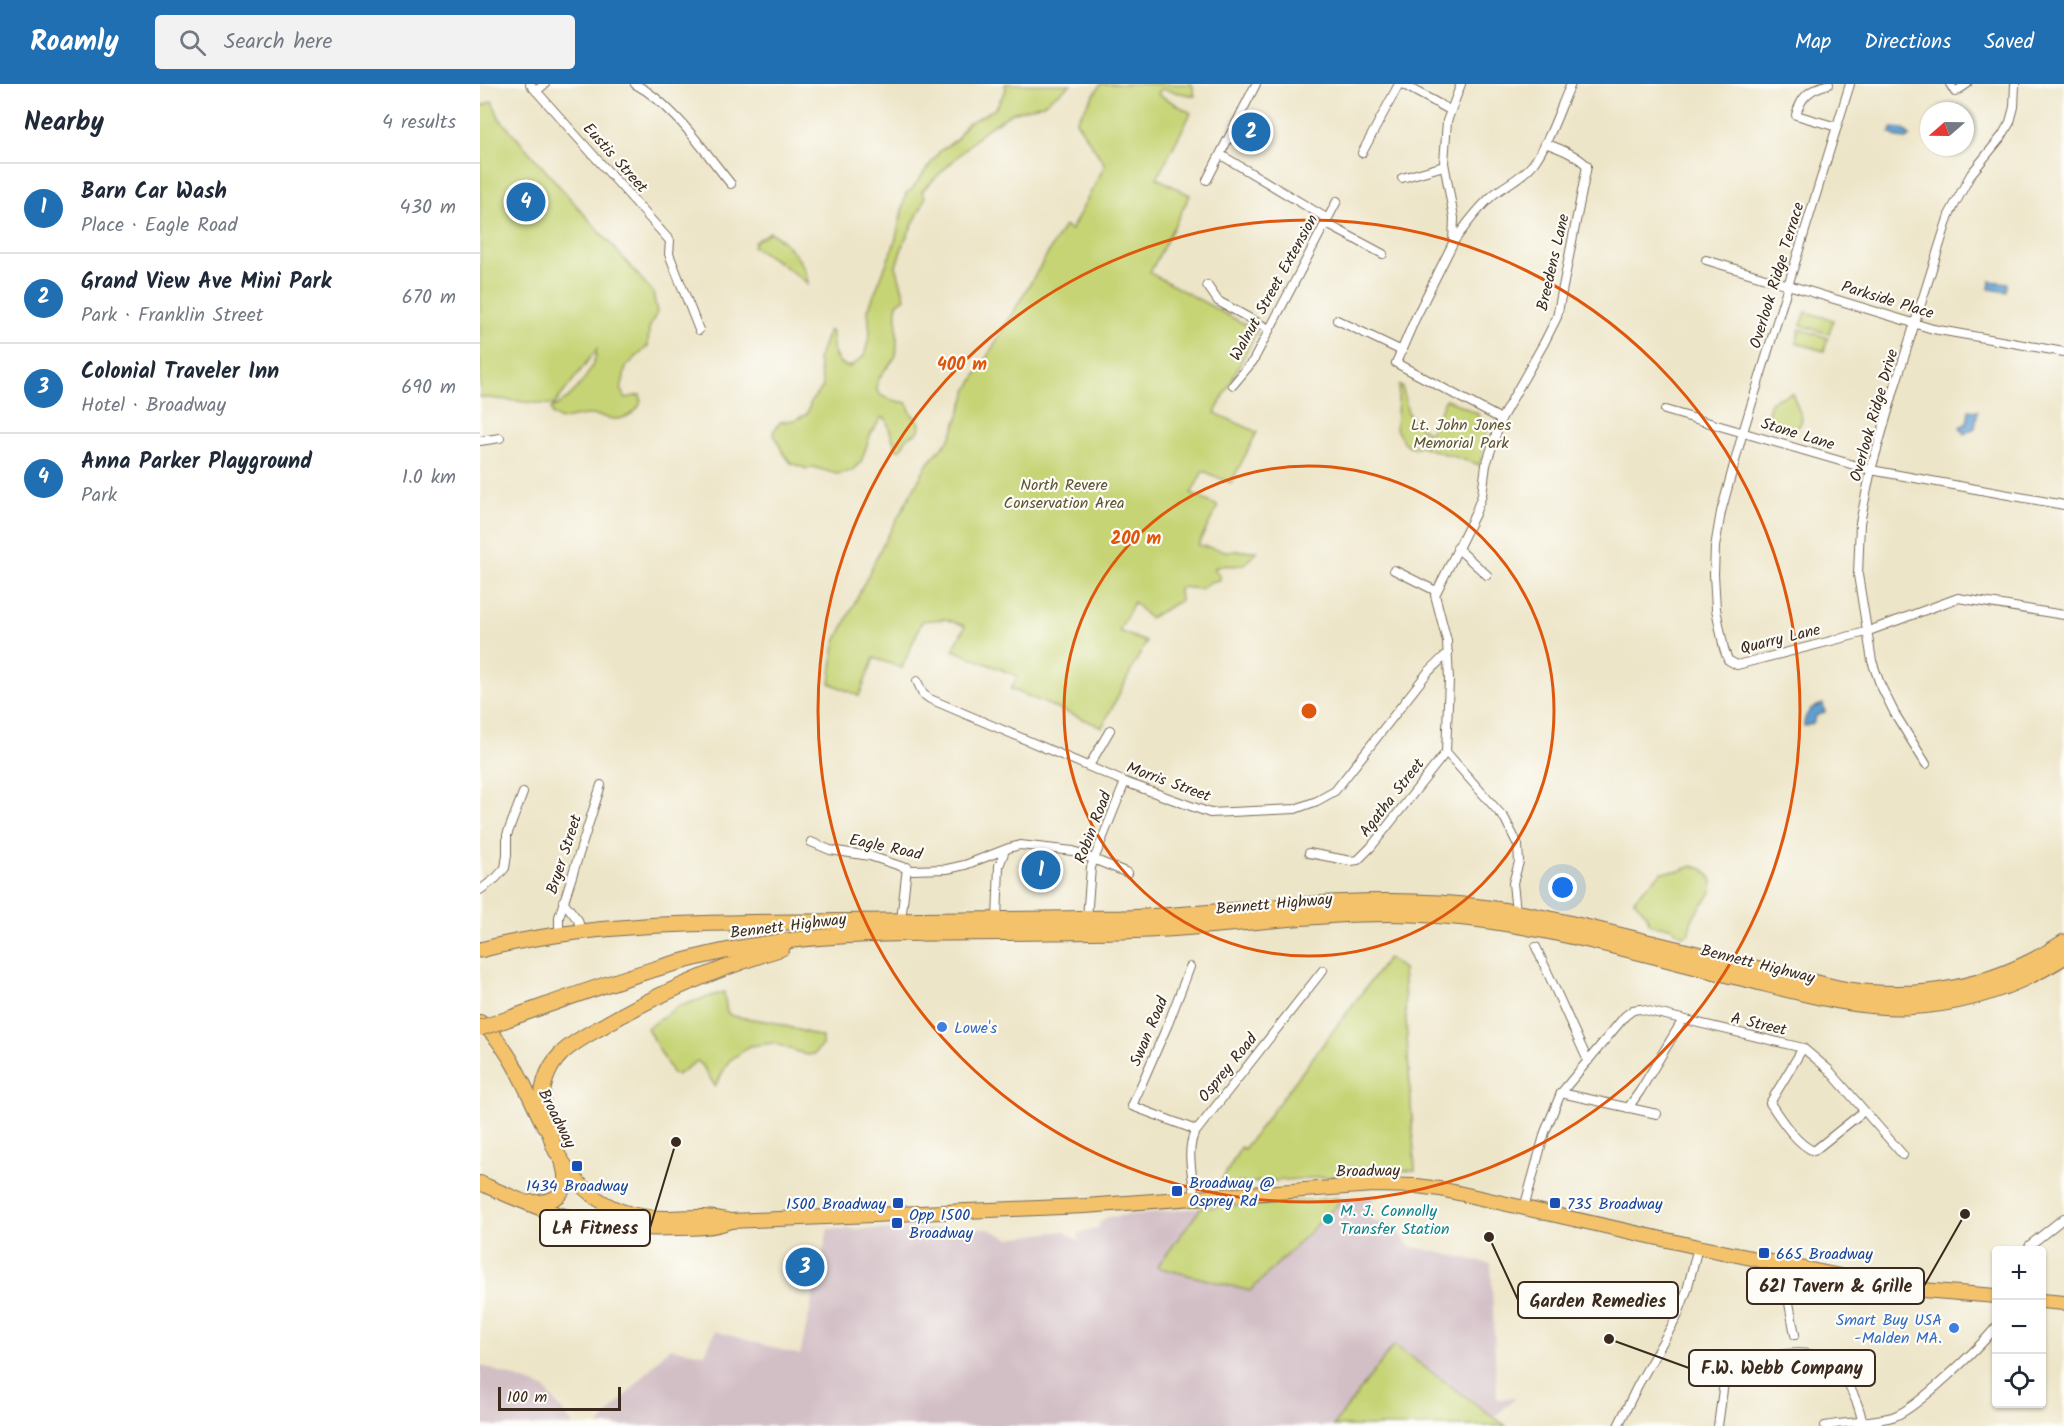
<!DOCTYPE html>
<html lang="en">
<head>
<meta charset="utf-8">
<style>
  :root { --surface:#fff; --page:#f2f2f3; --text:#1f2937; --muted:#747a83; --line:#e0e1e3; --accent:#1f6fb2 }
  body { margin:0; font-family:Kalam,sans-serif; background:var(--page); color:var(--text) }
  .controls { position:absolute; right:18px; bottom:18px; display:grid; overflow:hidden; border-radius:6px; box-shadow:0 2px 4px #0004 }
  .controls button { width:54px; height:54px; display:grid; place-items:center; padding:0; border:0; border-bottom:2px solid var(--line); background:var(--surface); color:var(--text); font:30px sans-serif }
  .compass { position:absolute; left:1440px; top:18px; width:54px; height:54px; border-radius:50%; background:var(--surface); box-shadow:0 2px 4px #0004; rotate:250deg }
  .scale { position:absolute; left:18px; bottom:15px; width:123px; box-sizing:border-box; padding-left:6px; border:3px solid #3b2a1e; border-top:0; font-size:16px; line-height:21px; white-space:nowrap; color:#3b2a1e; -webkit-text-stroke:4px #fdfcf7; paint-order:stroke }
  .you { position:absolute; left:1083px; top:804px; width:21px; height:21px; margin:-15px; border:4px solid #fff; border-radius:50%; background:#1a73e8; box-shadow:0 0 0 9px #1a73e833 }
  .badge { display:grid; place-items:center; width:39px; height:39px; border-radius:50%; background:var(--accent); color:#fff; font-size:20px; font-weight:700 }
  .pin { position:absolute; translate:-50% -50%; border:3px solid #fff; box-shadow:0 2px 6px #0006 }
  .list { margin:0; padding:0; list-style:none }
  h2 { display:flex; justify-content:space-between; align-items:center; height:78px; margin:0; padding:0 24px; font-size:26px }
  h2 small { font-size:20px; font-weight:400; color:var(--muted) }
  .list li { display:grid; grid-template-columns:39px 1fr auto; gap:18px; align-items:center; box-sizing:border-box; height:90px; padding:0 24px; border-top:2px solid var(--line) }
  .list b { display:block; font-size:22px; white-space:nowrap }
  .list p { margin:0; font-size:20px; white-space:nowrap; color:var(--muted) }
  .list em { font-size:20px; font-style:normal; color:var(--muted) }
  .icon { flex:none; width:33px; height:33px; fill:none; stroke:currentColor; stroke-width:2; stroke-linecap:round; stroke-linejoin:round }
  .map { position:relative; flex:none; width:1584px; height:1342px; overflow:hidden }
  header { display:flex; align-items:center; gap:36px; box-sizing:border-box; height:84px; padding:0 30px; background:var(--accent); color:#fff }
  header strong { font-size:28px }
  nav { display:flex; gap:33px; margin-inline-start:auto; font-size:21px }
  .search { width:420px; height:54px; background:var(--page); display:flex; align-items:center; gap:15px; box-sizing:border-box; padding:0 21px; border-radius:6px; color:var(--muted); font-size:22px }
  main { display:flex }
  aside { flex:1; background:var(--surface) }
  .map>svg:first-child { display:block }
</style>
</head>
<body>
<header>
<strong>Roamly</strong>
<div class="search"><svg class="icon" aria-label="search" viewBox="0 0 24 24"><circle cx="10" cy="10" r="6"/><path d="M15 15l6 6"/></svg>Search here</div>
<nav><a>Map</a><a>Directions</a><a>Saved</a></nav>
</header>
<main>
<aside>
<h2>Nearby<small>4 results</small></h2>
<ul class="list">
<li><span class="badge">1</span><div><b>Barn Car Wash</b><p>Place · Eagle Road</p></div><em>430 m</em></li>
<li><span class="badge">2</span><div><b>Grand View Ave Mini Park</b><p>Park · Franklin Street</p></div><em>670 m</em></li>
<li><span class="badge">3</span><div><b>Colonial Traveler Inn</b><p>Hotel · Broadway</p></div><em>690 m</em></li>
<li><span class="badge">4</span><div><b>Anna Parker Playground</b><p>Park</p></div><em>1.0 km</em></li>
</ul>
</aside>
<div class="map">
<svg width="1584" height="1342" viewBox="0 0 1584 1342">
  <rect width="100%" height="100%" fill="#fdfcf7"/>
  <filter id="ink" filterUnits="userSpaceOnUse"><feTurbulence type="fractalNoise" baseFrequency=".0167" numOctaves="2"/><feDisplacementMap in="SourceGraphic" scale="12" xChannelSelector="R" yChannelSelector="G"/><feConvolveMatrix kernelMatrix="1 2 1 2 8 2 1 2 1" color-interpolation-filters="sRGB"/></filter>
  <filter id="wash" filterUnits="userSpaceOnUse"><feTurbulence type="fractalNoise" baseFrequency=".008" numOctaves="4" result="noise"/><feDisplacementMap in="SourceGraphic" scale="24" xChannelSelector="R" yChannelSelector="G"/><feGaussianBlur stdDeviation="1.35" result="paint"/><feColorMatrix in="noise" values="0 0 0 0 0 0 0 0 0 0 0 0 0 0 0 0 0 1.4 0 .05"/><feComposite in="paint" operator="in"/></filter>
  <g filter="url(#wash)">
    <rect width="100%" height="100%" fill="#ede5c8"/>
    <!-- industrial -->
    <g fill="#d2bec5">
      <path d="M893 1112V1137L915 1142 929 1162 1011 1180 1017 1315 1036 1314 1006 1340 956 1342H118L189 1264 225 1270 235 1247 320 1271 348 1145H509L529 1154 584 1147 599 1157 598 1149 618 1144 620 1138 627 1133 721 1124 677 1183 806 1171 858 1120 857 1114Z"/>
      <path d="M0 1281 64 1304 94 1342H0Z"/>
    </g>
    <!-- green -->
    <g fill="#c6d475" stroke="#807f4a" stroke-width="1.5">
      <path d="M525 0H591L563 20 532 29 505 46 442 107 445 113 443 120 424 158 416 182 425 214 417 220C416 230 418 266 416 271 413 278 406 284 402 290 386 313 410 316 427 319L431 329 440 339 439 347 427 354 421 365H416L407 338 405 334H401L391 349 381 378 371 387 357 390 333 383 327 385 311 379 302 367 293 348 300 338 315 336 327 330 331 317 343 303 338 276 348 248 349 246 352 248C352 263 353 281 370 283L384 272 390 250 388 226 415 158 426 109 432 105 460 67 477 55 486 40 515 25 526 6Z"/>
      <path d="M621 0H712L715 12 681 5 678 10 711 29 677 94 710 111 670 189 777 247 735 329 777 348 751 399 723 387 711 410 738 422 718 461 746 467H777C757 492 756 476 734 484L740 493V496L730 498 721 505 701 503 699 506 700 517 669 534 654 518 639 547 666 558 622 643 531 605 537 592 473 566 485 542 465 535 442 537 422 584 394 574 379 612 350 599 355 560 401 464 448 379 471 353 488 305 584 142 591 146 625 81 596 37Z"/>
      <path d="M12 17 20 35 173 208 177 228 169 245 168 262 146 283 141 306 146 314 160 311C164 324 149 334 137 335 127 335 119 330 108 331 99 331 89 334 80 336L72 330 71 324C92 316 115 286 117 265L74 321 0 313V23Z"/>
      <path d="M766 34 785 44 776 62 757 52Z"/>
      <path d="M290 148C307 158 327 180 328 200L300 179 273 163 274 158Z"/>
      <path d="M1326 228 1353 236 1349 250 1321 241Z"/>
      <path d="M1320 245 1348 254 1344 267 1316 259Z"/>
      <path d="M919 301 922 303C929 326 923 334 948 348H950L966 315 997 329 1007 345 1000 381 943 363 944 361 934 364 924 359 916 345Z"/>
      <path d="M1312 309 1322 334 1320 341 1313 346 1291 339 1287 332 1291 317Z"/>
      <path d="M1213 782C1227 784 1237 796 1230 810 1225 819 1217 826 1213 834 1210 839 1210 844 1209 849L1203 852 1190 843 1170 841 1166 830 1154 816 1157 812 1182 788 1199 787Z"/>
      <path d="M908 874 923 885 935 1086 739 1101 761 1063 764 1065Z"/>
      <path d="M244 908 247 928 252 932 292 938 342 953V961L334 970 327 971 293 959 270 962 249 977 235 1002 222 981 217 977 197 991 193 990 167 944 199 922Z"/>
      <path d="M857 1114 858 1120 770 1207 677 1183 721 1124Z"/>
      <path d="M914 1261 1026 1342H853Z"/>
    </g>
    <!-- water -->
    <g fill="#5f9fd2" stroke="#4d6478" stroke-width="1.5">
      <path d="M1412 44 1424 45 1430 52 1426 55 1417 54 1410 49Z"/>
      <path d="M1510 197 1528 199 1526 208 1509 205Z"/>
      <path d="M1489 326 1498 327 1495 344 1484 350 1480 343 1487 339Z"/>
      <path d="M1343 620 1345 628 1336 632 1333 640 1324 642C1324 629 1331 623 1343 620Z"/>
    </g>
  </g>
  <g filter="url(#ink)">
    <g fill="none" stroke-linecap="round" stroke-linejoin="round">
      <!-- street casing -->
      <g stroke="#796b5a" stroke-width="10">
        <g id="street">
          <path d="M50 0 190 157 189 170 219 246"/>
          <path d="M155 0C194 21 223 66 251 100"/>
          <path d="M922 0 970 26"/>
          <path d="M981 0 967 37 964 79 974 134 973 159 935 235 916 279 1021 335"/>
          <path d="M1349 0C1330 5 1321 12 1316 31L1357 43"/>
          <path d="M1370 0 1263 348 1241 428 1235 463 1234 490 1236 525 1244 565 1248 576 1257 581 1386 548 1478 514 1584 531"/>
          <path d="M1470 0 1475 8 1487 0"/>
          <path d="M56 7 65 0"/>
          <path d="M882 69 919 0"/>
          <path d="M741 71 848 135"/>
          <path d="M922 94 964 82"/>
          <path d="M727 96 776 0"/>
          <path d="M845 139 903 170"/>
          <path d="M974 157C986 141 997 125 1013 111 1026 100 1042 94 1053 80 1070 57 1079 26 1091 0"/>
          <path d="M1226 176 1453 245 1584 268"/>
          <path d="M727 201 738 217 789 245"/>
          <path d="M857 236 922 267"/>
          <path d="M753 301 773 277 857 117"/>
          <path d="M1185 326 1391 386 1584 421"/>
          <path d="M0 357 20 354"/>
          <path d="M977 464 1007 491"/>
          <path d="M914 486 956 507"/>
          <path d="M437 597 443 610 450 615 645 698 730 729 815 725 837 717 855 707 948 588 968 569"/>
          <path d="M1446 680 1415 630 1400 600 1392 577 1378 491 1380 439 1391 386 1416 299 1469 131 1491 90 1522 52 1530 38 1534 23 1535 0"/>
          <path d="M609 682 630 646"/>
          <path d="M331 758 350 766 390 772 432 786 467 785 485 781 529 764 540 761 593 767 648 789"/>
          <path d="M829 769 871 777 878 776 891 763 966 668"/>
          <path d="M0 806 16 794 25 784 27 771V751L43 709"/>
          <path d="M83 817 98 836 101 847"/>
          <path d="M1036 828 1033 799 1039 778 1038 761 1025 735 966 668 969 596 967 557 955 511 995 430 1002 411 1006 381 1021 335 1064 259 1077 233 1107 82C1096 70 1080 65 1065 59"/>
          <path d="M607 834 611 783 645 698"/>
          <path d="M517 836 519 782 525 766"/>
          <path d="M421 837 427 783"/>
          <path d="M79 850V833L121 701"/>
          <path d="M1056 863 1108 977"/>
          <path d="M710 883 688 940 652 1022 716 1046"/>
          <path d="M1323 964 1290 1019C1300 1034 1317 1061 1334 1067L1384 1027"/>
          <path d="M1081 1009 1177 1030"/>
          <path d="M1148 1024 1160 1007 1202 937"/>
          <path d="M715 1113C713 1094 706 1068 714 1050L843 886"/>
          <path d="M1044 1124 1065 1048 1081 1009 1145 932 1153 926 1160 925 1323 964 1348 985 1423 1071"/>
          <path d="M1547 1166 1550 1161 1584 1134"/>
          <path d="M1307 1181 1306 1203 1315 1251"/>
          <path d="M1138 1342 1158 1301 1197 1233 1207 1206 1218 1163"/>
          <path d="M1238 1342 1245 1291C1253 1280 1265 1279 1277 1276 1317 1265 1346 1263 1369 1302 1375 1313 1380 1324 1382 1337"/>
          <path d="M1345 1342C1367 1337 1396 1339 1415 1332 1438 1323 1499 1264 1516 1243"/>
        </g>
      </g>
      <!-- primary casing -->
      <g stroke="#796b5a" stroke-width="16">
        <g id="primary">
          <path d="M0 938C31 963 46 1007 64 1042"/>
          <path d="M72 1059C96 1107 130 1134 186 1134 208 1133 229 1131 250 1137"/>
          <path d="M0 1099C25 1110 51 1122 77 1130 115 1141 157 1146 196 1144 215 1144 233 1144 250 1137L605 1122 893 1101 937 1102 960 1105 1218 1163 1418 1204 1516 1212"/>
          <path d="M51 1118C77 1119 91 1108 83 1081"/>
          <path d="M1562 1217 1584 1219"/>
        </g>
      </g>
      <!-- highway casing -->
      <g stroke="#796b5a" stroke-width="17">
        <g id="highway">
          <path d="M0 866C106 839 215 839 324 838 430 837 536 835 642 834 747 830 853 812 959 819 1026 823 1090 839 1155 855 1223 871 1290 888 1358 904 1437 919 1517 903 1584 858"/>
          <path d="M25 936C110 906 195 873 285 860 340 851 397 850 453 849 524 848 597 849 668 846 756 842 844 827 932 830 1044 834 1153 868 1261 894 1315 907 1370 924 1426 923 1482 921 1536 903 1584 873"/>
          <path d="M76 1067C68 1044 57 1022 65 997 68 987 74 977 81 970 93 958 109 950 123 942 179 908 240 884 302 864"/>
        </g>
      </g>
      <!-- street -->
      <use href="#street" stroke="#fff" stroke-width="8"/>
      <!-- primary -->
      <use href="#primary" stroke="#f3c26a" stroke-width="14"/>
      <!-- highway -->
      <use href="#highway" stroke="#f3c26a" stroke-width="15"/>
      <!-- highway-bridge casing -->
      <g stroke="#796b5a" stroke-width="17" stroke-linecap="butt">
        <path id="highway-bridge" d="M0 944 25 936"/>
      </g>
      <!-- highway-bridge -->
      <use href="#highway-bridge" stroke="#f3c26a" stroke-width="15"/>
    </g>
  </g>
  <!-- distance rings -->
  <g fill="none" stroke="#df570d" stroke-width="3">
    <circle cx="829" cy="627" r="245"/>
    <circle cx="829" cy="627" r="491"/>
  </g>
  <!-- markers -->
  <g fill="#3f7fe0" stroke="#fdfcf7" stroke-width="2">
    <circle cx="462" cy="943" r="6"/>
    <circle cx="1474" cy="1244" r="6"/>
  </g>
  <g fill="#1a4fb4" stroke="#fdfcf7" stroke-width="2">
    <rect x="91" y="1076" width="12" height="12" rx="3"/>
    <rect x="691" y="1101" width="12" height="12" rx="3"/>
    <rect x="412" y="1113" width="12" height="12" rx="3"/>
    <rect x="1069" y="1113" width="12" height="12" rx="3"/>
    <rect x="411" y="1133" width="12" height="12" rx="3"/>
    <rect x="1278" y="1163" width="12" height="12" rx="3"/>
  </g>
  <circle fill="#0f9aa8" stroke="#fdfcf7" stroke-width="2" cx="848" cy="1135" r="6"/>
  <g text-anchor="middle" stroke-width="4.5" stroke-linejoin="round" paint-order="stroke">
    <!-- street labels -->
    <g font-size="16" fill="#3b2a1e" stroke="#fdfcf7">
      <text transform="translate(136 73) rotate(48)" y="6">Eustis Street</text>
      <text transform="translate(1072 178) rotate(-77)" y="6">Breedens Lane</text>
      <text transform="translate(1296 191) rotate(-73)" y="6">Overlook Ridge Terrace</text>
      <text transform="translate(793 203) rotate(-61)" y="6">Walnut Street Extension</text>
      <text transform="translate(1408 215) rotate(17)" y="6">Parkside Place</text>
      <text transform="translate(1393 331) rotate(-74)" y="6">Overlook Ridge Drive</text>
      <text transform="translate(1318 349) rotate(17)" y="6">Stone Lane</text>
      <text transform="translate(1300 554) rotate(-14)" y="6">Quarry Lane</text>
      <text transform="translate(689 697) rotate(20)" y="6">Morris Street</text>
      <text transform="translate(911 713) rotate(-52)" y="6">Agatha Street</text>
      <text transform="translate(612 743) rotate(-69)" y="6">Robin Road</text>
      <text transform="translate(406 762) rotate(12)" y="6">Eagle Road</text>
      <text transform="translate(83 770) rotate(-72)" y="6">Bryer Street</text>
      <text transform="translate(794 819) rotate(-5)" y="6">Bennett Highway</text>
      <text transform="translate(308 841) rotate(-7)" y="6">Bennett Highway</text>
      <text transform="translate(1278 879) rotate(14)" y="6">Bennett Highway</text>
      <text transform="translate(1279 939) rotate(13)" y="6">A Street</text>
      <text transform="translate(668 947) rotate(-67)" y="6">Swan Road</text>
      <text transform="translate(747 983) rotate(-51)" y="6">Osprey Road</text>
      <text transform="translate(78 1034) rotate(63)" y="6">Broadway</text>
      <text transform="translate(888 1086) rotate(-1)" y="6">Broadway</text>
    </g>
    <!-- park labels -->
    <g font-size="16" fill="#5e5434" stroke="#fdfcf7">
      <text x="981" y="346">Lt. John Jones<tspan x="981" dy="18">Memorial Park</tspan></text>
      <text x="584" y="406">North Revere<tspan x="584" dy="18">Conservation Area</tspan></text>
    </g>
    <!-- shop labels -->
    <g font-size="16" fill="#366cbe" stroke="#fdfcf7" text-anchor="start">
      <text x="474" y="949">Lowe's</text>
      <text x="1462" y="1241" text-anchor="end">Smart Buy USA<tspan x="1462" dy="18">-Malden MA.</tspan></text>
    </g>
    <!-- transit labels -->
    <g font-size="16" fill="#164399" stroke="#fdfcf7" text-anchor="start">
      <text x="709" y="1104">Broadway @<tspan x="709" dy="18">Osprey Rd</tspan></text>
      <text x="97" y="1107" text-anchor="middle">1434 Broadway</text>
      <text x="406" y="1125" text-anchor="end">1500 Broadway</text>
      <text x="1087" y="1125">735 Broadway</text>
      <text x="429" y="1136">Opp 1500<tspan x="429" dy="18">Broadway</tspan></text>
      <text x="1296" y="1175">665 Broadway</text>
    </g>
    <!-- culture labels -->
    <g font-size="16" fill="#0d838f" stroke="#fdfcf7" text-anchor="start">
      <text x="860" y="1132">M. J. Connolly<tspan x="860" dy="18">Transfer Station</tspan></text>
    </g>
  </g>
  <circle cx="829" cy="627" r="9" fill="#df570d" stroke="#fdfcf7" stroke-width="3"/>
  <g font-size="18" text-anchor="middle" font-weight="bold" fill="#df570d" stroke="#fdfcf7" stroke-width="4.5" stroke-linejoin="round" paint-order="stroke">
    <text x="482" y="286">400 m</text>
    <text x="656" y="460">200 m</text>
  </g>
  <!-- callouts -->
  <path fill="none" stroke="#3b2a1e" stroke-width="2" d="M196 1058L170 1144M1485 1130L1444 1202M1009 1153L1038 1216M1129 1255L1209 1284"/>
  <g fill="#3b2a1e" stroke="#fdfcf7" stroke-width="2">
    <circle cx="196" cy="1058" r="6"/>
    <circle cx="1485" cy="1130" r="6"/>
    <circle cx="1009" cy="1153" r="6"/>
    <circle cx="1129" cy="1255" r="6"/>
  </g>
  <g fill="#fdfcf7" stroke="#3b2a1e" stroke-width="2">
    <rect x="60" y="1126" width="110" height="36" rx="6"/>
    <rect x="1267" y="1184" width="177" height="36" rx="6"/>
    <rect x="1038" y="1198" width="160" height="36" rx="6"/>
    <rect x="1209" y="1266" width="186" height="36" rx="6"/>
  </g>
  <g font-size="18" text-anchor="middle" font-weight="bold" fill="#3b2a1e">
    <text x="115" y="1150">LA Fitness</text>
    <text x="1356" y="1208">621 Tavern &amp; Grille</text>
    <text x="1118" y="1223">Garden Remedies</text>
    <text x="1302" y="1290">F.W. Webb Company</text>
  </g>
</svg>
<div class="controls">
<button>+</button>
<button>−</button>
<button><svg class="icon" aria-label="locate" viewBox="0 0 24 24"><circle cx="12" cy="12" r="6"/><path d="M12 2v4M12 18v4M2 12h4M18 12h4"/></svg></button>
</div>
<svg class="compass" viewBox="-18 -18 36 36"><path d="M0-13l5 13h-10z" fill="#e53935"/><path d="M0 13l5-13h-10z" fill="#747a83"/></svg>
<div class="scale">100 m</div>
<div class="you"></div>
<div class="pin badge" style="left:561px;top:786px">1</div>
<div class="pin badge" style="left:771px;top:48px">2</div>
<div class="pin badge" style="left:325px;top:1183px">3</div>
<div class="pin badge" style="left:46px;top:118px">4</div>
</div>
</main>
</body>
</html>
